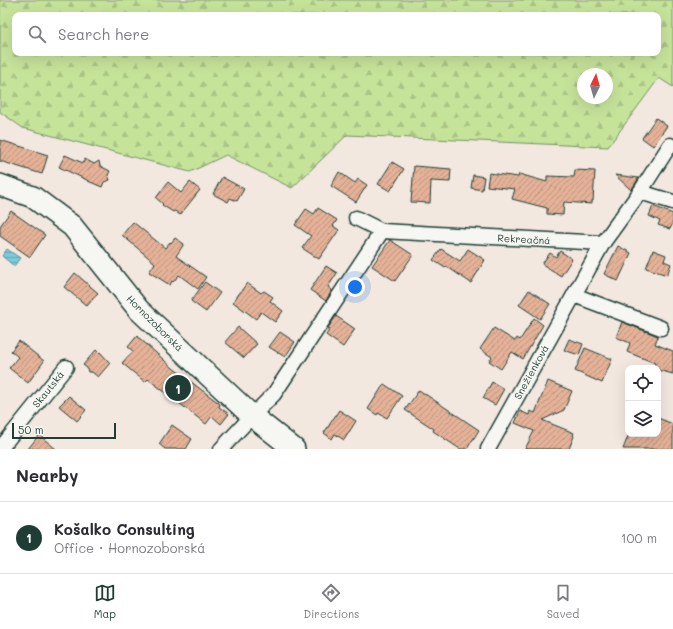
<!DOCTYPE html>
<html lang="en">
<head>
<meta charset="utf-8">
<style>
  :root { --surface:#fff; --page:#f7f7f7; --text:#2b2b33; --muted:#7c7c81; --line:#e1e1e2; --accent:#1f3d34 }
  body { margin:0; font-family:Mali,sans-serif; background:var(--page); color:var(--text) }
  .controls { position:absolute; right:12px; bottom:12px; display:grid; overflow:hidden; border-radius:8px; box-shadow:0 4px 16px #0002 }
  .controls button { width:36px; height:36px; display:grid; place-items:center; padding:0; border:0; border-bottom:1px solid var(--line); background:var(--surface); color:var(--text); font:20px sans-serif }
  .compass { position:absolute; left:577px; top:68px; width:36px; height:36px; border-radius:50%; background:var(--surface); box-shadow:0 4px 16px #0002; rotate:5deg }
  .scale { position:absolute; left:12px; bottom:10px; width:104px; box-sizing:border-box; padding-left:4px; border:2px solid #1f3d34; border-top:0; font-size:11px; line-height:14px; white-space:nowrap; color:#1f3d34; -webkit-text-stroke:3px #f6f6f2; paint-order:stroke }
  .you { position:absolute; left:355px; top:287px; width:14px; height:14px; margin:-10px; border:3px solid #fff; border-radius:50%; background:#1a73e8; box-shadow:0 0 0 6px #1a73e833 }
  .badge { display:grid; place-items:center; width:26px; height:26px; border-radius:50%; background:var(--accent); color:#fff; font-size:13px; font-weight:700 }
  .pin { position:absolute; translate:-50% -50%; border:2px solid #fff; box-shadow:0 1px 4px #0006 }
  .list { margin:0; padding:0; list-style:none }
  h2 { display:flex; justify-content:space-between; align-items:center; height:52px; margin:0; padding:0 16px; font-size:17px }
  h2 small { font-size:13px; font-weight:400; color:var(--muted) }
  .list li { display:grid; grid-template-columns:26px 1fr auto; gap:12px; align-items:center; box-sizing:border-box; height:72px; padding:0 16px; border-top:1px solid var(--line) }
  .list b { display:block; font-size:15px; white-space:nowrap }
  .list p { margin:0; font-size:13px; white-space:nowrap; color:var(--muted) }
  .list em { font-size:13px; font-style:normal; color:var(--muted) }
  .icon { flex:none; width:22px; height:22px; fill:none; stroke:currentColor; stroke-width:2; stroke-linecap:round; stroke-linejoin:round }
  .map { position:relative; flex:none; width:673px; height:449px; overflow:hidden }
  .search { position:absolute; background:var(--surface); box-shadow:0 4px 16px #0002; left:12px; right:12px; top:12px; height:44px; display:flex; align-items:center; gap:10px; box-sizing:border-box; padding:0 14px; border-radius:8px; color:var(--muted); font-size:15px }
  .sheet { height:124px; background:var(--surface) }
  nav { display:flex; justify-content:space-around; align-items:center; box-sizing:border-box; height:56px; border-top:1px solid var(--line); background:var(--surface); font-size:11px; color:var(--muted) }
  nav a { display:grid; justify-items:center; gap:2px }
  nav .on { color:var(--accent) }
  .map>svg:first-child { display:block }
</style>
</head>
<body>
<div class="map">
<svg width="673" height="449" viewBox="0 0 673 449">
  <defs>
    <pattern id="forest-firs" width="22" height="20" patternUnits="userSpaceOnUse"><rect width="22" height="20" fill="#c6e39a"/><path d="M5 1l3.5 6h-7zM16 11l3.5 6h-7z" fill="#aac485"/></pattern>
    <pattern id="water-rules" width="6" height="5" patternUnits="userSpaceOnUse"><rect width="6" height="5" fill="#7dcadb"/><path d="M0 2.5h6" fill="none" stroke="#66a5b2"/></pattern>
    <pattern id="building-hatch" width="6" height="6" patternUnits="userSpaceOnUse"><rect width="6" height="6" fill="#e5b298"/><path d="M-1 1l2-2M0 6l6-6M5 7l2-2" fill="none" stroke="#b9927d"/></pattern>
  </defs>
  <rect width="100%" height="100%" fill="#f3e8e0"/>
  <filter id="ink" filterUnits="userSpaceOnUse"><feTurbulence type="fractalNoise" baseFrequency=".025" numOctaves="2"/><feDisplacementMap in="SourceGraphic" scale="8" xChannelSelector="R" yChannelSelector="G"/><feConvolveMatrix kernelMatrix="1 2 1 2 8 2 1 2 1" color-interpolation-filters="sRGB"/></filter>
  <g filter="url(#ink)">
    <!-- forest -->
    <path fill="url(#forest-firs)" stroke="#729067" fill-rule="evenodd" d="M0 0H673V87L659 78 608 147 347 135 292 188 226 155 190 172 23 128 0 112ZM15 15H658V53H15ZM583 74H607V98H583Z"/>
    <!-- water -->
    <path fill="url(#water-rules)" stroke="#579298" d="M7 249 20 258 14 266 2 256Z"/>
    <!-- building -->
    <g fill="url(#building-hatch)" stroke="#1f3d34">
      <path d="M656 118 667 126 653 146 642 138Z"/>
      <path d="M0 140 48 155 42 174 0 161Z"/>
      <path d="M65 155 83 163 85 159 94 164 99 161 100 166 110 171 108 175 110 180 104 182 102 187 88 181 87 180 59 167Z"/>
      <path d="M392 162 404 169 390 191 378 184Z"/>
      <path d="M414 166 451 169 450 182 431 181 430 203 411 202Z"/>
      <path d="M575 170 595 171 593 201H592V204L564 202 563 215 547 214V208L512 199 515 189 487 186 489 173 518 177 519 174 547 182V176L574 177Z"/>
      <path d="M339 172 355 183 358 179 367 185 356 202 331 186Z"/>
      <path d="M473 175 484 177 482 190 471 188Z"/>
      <path d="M615 175 639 178 631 190Z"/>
      <path d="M222 177 244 189 237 201 230 198 228 202 213 194Z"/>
      <path d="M168 182 181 193 190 182 200 190 180 215 175 211 173 212 162 205 163 204 156 198Z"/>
      <path d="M653 206 673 214V223L670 229 658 225 660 221 649 216Z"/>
      <path d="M318 208 337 220 333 226 339 230 319 259 302 248 311 236 295 225 306 209 314 214Z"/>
      <path d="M11 211 45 235 30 257 0 236V226Z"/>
      <path d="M133 222 165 248 170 242 171 243 175 238 184 244 176 256 206 277 198 289 179 275 173 282 172 281 170 285 149 272 155 263 122 235Z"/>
      <path d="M390 240 413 255 395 281 372 266Z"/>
      <path d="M618 246 631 253 618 281 604 274Z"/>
      <path d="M441 249 460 261 468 249 485 260 471 283 446 266 445 268 433 260Z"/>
      <path d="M653 250 666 255 664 261 671 264 667 275 646 268Z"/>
      <path d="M560 251 572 259 561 276 542 264 550 253 556 257Z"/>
      <path d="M326 266 337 273 328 287 332 290 326 301 310 290Z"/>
      <path d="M75 273 98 293 87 306 64 287Z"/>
      <path d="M205 282 220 293 206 312 191 301Z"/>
      <path d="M247 283 261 293 264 291 273 297 270 301 283 311 275 322 261 312 256 319 233 302Z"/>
      <path d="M529 290 550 304 540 319 519 305Z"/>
      <path d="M336 316 355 329 343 347 326 335 330 329 328 328Z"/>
      <path d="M534 318 543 325 523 359 512 352 501 369 489 361 492 357 480 349 494 328 515 341 517 338 520 340Z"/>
      <path d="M622 322 658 336 655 344 673 351V374L658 370V368H653L655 363 627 352 630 343 616 337Z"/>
      <path d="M238 327 257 344 244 358 225 342Z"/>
      <path d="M280 332 295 342 285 357 269 347Z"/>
      <path d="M137 336 173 368 220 404 219 407 229 414 221 424 212 416 206 424 148 379 145 382 122 363 133 351 128 347Z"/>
      <path d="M569 339 583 344 579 355 564 350Z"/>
      <path d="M19 341 44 361 28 383 9 368 18 357 11 351Z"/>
      <path d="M585 348 612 359 602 383 575 371Z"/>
      <path d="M96 350 99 353 100 352 110 363 98 377 92 372H88L87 368 83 365Z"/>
      <path d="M548 381 572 391 564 410 542 420 574 433 573 435 574 436 569 449H525L534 431 515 423 520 411 529 415 530 411 535 413Z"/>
      <path d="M492 382 504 389 495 405 483 398Z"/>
      <path d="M384 384 402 396 387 418 378 413 377 415 368 409Z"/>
      <path d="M419 390 479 430 467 449H460L433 431 434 429 405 410Z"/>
      <path d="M69 396 86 410 77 421 59 406Z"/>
      <path d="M339 410 356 421 344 440 335 434 332 439 324 433Z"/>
      <path d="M658 418 673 424V449H623L629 434H658Z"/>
      <path d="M172 425 192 439 186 449H165L159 444Z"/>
      <path d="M39 435 56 449H28Z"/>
    </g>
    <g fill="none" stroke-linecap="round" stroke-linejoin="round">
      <!-- street casing -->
      <g stroke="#1f3d34" stroke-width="17">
        <g id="street">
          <path d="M640 192 670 145"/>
          <path d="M356 218 382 231"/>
          <path d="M574 295 661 328"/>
          <path d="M0 449 66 367"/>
          <path d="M221 449 252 416 274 394 382 231 603 243"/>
          <path d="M488 449 603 243 640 192 673 202"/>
        </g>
      </g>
      <!-- secondary casing -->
      <g stroke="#1f3d34" stroke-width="24">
        <path id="secondary" d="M0 185 33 197 72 226 139 310 252 416 294 449"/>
      </g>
      <!-- street -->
      <use href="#street" stroke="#f6f6f2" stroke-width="14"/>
      <!-- secondary -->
      <use href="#secondary" stroke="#f6f6f2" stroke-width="21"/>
    </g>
  </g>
  <g text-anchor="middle" stroke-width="3" stroke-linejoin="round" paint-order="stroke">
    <!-- street labels -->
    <g font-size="10" fill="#1f3d34" stroke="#f6f6f2">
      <text transform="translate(524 239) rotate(3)" y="4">Rekreačná</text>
      <text transform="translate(155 323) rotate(45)" y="4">Hornozoborská</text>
      <text transform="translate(531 372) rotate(-61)" y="4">Snežienková</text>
      <text transform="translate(48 389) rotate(-51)" y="4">Skautská</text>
    </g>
  </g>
</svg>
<div class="controls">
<button><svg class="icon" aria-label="locate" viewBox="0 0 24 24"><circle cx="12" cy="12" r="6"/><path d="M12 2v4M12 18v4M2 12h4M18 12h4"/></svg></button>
<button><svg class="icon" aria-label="layers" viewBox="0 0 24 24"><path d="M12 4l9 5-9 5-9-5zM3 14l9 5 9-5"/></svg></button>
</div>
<svg class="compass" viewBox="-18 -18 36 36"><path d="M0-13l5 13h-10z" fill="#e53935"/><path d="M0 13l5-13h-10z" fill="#7c7c81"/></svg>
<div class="scale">50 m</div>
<div class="you"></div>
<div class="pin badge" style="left:178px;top:388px">1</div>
<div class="search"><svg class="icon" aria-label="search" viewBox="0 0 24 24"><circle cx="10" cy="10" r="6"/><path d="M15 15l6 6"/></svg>Search here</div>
</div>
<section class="sheet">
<h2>Nearby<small></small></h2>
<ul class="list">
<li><span class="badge">1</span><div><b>Košalko Consulting</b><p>Office · Hornozoborská</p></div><em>100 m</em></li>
</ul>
</section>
<nav>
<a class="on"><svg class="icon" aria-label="map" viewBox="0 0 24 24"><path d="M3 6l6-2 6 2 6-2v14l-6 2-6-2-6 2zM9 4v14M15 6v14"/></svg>Map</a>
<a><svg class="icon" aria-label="directions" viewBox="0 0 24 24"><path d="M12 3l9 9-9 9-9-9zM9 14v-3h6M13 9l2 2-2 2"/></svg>Directions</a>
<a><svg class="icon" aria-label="saved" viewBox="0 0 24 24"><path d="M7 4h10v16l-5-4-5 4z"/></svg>Saved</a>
</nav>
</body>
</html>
